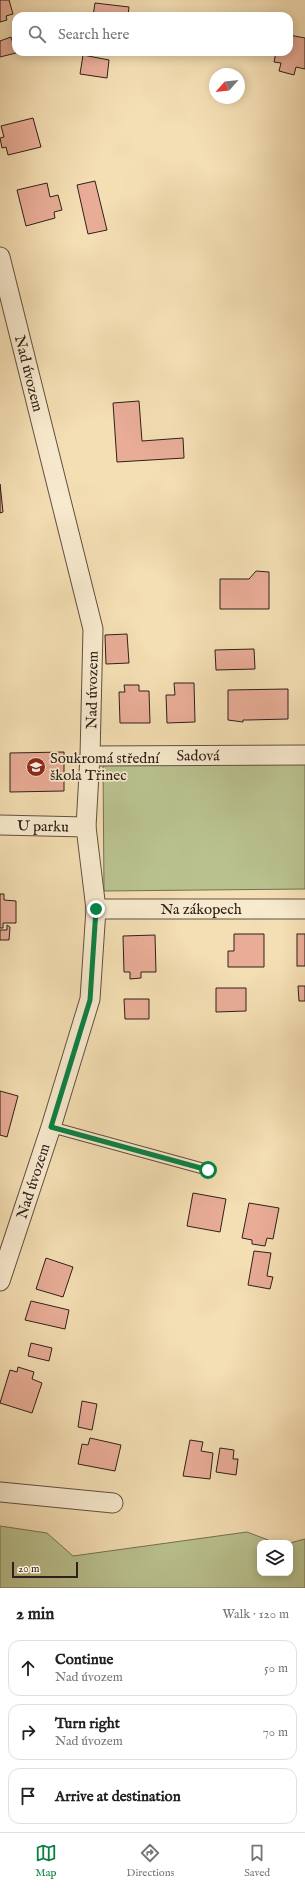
<!DOCTYPE html>
<html lang="en">
<head>
<meta charset="utf-8">
<style>
  :root { --surface:#fff; --page:#f2f2f2; --text:#222; --muted:#767676; --line:#e0e0e0; --accent:#0b8043 }
  body { margin:0; font-family:"IM FELL English",serif; background:var(--page); color:var(--text) }
  .controls { position:absolute; right:12px; bottom:12px; display:grid; overflow:hidden; border-radius:8px; box-shadow:0 2px 10px #0003 }
  .controls button { width:36px; height:36px; display:grid; place-items:center; padding:0; border:0; border-bottom:1px solid var(--line); background:var(--surface); color:var(--text); font:20px sans-serif }
  .compass { position:absolute; left:209px; top:68px; width:36px; height:36px; border-radius:50%; background:var(--surface); box-shadow:0 2px 10px #0003; rotate:243deg }
  .scale { position:absolute; left:12px; bottom:10px; width:66px; box-sizing:border-box; padding-left:4px; border:2px solid #2e201b; border-top:0; font-size:11px; line-height:14px; white-space:nowrap; color:#2e201b; -webkit-text-stroke:3px #f8eace; paint-order:stroke }
  .stop { position:absolute; width:12px; height:12px; margin:-9px; border:3px solid #0b8043; border-radius:50%; background:#fff }
  .stop.end { background:#0b8043; border-color:#fff; box-shadow:0 1px 4px #0008 }
  .list { margin:0; padding:0; list-style:none }
  h2 { display:flex; justify-content:space-between; align-items:center; height:52px; margin:0; padding:0 16px; font-size:17px }
  h2 small { font-size:13px; font-weight:400; color:var(--muted) }
  .list li { display:grid; grid-template-columns:26px 1fr auto; gap:12px; align-items:center; box-sizing:border-box; height:56px; margin:0 8px 8px; padding:0 8px; border:1px solid var(--line); border-radius:12px }
  .list b { display:block; font-size:15px; white-space:nowrap }
  .list p { margin:0; font-size:13px; white-space:nowrap; color:var(--muted) }
  .list em { font-size:13px; font-style:normal; color:var(--muted) }
  .icon { flex:none; width:22px; height:22px; fill:none; stroke:currentColor; stroke-width:2; stroke-linecap:round; stroke-linejoin:round }
  .map { position:relative; flex:none; width:305px; height:1588px; overflow:hidden }
  .search { position:absolute; background:var(--surface); box-shadow:0 2px 10px #0003; left:12px; right:12px; top:12px; height:44px; display:flex; align-items:center; gap:10px; box-sizing:border-box; padding:0 14px; border-radius:12px; color:var(--muted); font-size:15px }
  .sheet { height:244px; background:var(--surface) }
  nav { display:flex; justify-content:space-around; align-items:center; box-sizing:border-box; height:56px; border-top:1px solid var(--line); background:var(--surface); font-size:11px; color:var(--muted) }
  nav a { display:grid; justify-items:center; gap:2px }
  nav .on { color:var(--accent) }
  .map>svg:first-child { display:block }
</style>
</head>
<body>
<div class="map">
<svg width="305" height="1588" viewBox="0 0 305 1588">
  <rect width="100%" height="100%" fill="#f4deb3"/>
  <filter id="stains"><feTurbulence type="fractalNoise" baseFrequency=".005" numOctaves="4"/><feColorMatrix values="0 0 0 0 .2 0 0 0 0 .09 0 0 0 0 .02 0 0 0 .5 -.17"/></filter>
  <radialGradient id="worn" r=".72"><stop offset=".6" stop-color="#630" stop-opacity="0"/><stop offset="1" stop-color="#630" stop-opacity=".3"/></radialGradient>
  <!-- green -->
  <g fill="#b9c28f" stroke="#747155">
    <path d="M305 762V889L104 891 103 764Z"/>
    <path d="M0 1526 47 1533 73 1556 247 1532 276 1543H260V1573H290V1543L305 1539V1588H0Z"/>
  </g>
  <!-- building -->
  <g fill="#e9ad97" stroke="#2e201b">
    <path d="M0 0H9L13 14 6 16 7 20 0 22Z"/>
    <path d="M95 3 129 7 128 16H93Z"/>
    <path d="M289 35 305 38V69L296 67 294 75 279 71 281 63 274 62 276 52H289Z"/>
    <path d="M11 37 16 53 0 57V41Z"/>
    <path d="M83 55 109 60 107 78 80 74Z"/>
    <path d="M33 118 41 147 8 155 6 147 2 148 0 138 4 137 1 126Z"/>
    <path d="M95 181 107 230 88 234 77 185Z"/>
    <path d="M47 183 50 197 58 195 62 210 54 212 55 218 26 226 17 190Z"/>
    <path d="M139 401 142 441 183 438 184 458 117 462 113 403Z"/>
    <path d="M0 484 3 512 0 513Z"/>
    <path d="M256 571 269 572V609H220V579H249Z"/>
    <path d="M127 634 129 663 106 664 105 635Z"/>
    <path d="M254 649 255 669 216 670 215 650Z"/>
    <path d="M174 683H194L195 722 167 723 166 695H175Z"/>
    <path d="M124 685H139V691H149L150 723H120L119 692H125Z"/>
    <path d="M288 689V719L248 720H243V722L228 720V690Z"/>
    <path d="M64 752V791L10 792V753Z"/>
    <path d="M0 894H4V900L16 901V923H3V928H0Z"/>
    <path d="M7 925 10 927 9 940H0V930H7Z"/>
    <path d="M234 934H264V967H228V951H234Z"/>
    <rect x="297" y="934" width="8" height="32"/>
    <path d="M155 935 156 972H141V978L130 979V972H124L123 936Z"/>
    <path d="M298 986H305V1001H299Z"/>
    <path d="M216 988H246V1011L216 1012Z"/>
    <path d="M124 999H149V1019H125Z"/>
    <path d="M0 1091 18 1096 7 1137 0 1135Z"/>
    <path d="M193 1193 226 1199 220 1232 187 1226Z"/>
    <path d="M249 1203 279 1208 273 1239 267 1238 265 1246 252 1244V1240L242 1238Z"/>
    <path d="M254 1251 271 1253 267 1276 273 1277 270 1289 248 1285Z"/>
    <path d="M46 1258 73 1267 63 1297 36 1289Z"/>
    <path d="M31 1301 69 1310 65 1329 25 1320Z"/>
    <path d="M31 1343 52 1348 49 1361 28 1356Z"/>
    <path d="M18 1367 34 1372 32 1379 42 1383 32 1413 0 1403 10 1370 17 1372Z"/>
    <path d="M82 1401 97 1404 92 1430 78 1427Z"/>
    <path d="M90 1438 121 1445 115 1471 78 1464 82 1444 88 1445Z"/>
    <path d="M190 1440 203 1442 201 1451 213 1453 210 1479 183 1476Z"/>
    <path d="M220 1448 234 1450 233 1459H238L236 1475 216 1472Z"/>
  </g>
  <g fill="none" stroke-linecap="round" stroke-linejoin="round">
    <!-- lane casing -->
    <g stroke="#605041" stroke-width="12">
      <path id="lane" d="M51 1127 208 1170"/>
    </g>
    <!-- street casing -->
    <g stroke="#605041" stroke-width="21">
      <g id="street">
        <path id="s1" d="M0 257 93 629 90 756 86 827 96 909 90 999 51 1127 0 1281"/>
        <path id="s2" d="M90 756 305 755"/>
        <path id="s3" d="M0 825 86 827"/>
        <path id="s4" d="M96 909H305"/>
        <path d="M0 1492 113 1503"/>
      </g>
    </g>
    <!-- lane -->
    <use href="#lane" stroke="#f8eace" stroke-width="10"/>
    <!-- street -->
    <use href="#street" stroke="#f8eace" stroke-width="19"/>
  </g>
  <g fill="none" stroke-linecap="round" stroke-linejoin="round">
    <!-- route -->
    <path stroke="#0b8043" stroke-width="5" d="M96 909 90 1000 51 1127 208 1170"/>
  </g>
  <!-- icons -->
  <defs>
    <g id="university-disc" transform="scale(1)"><circle r="9.5" fill="#8f2418" stroke="#f8eace"/><path d="M0-5L7-2L0 1L-7-2ZM-4 1L0 2.5L4 1V4Q0 6-4 4Z" fill="#fff"/></g>
  </defs>
  <g fill-rule="evenodd">
    <use href="#university-disc" x="36" y="767"/>
  </g>
  <g text-anchor="middle" stroke-width="3.5" stroke-linejoin="round" paint-order="stroke">
    <!-- street labels -->
    <g font-size="15" fill="#2e201b" stroke="#f8eace">
      <text dy="5" stroke="none"><textPath href="#s1" startOffset="120">Nad úvozem</textPath></text>
      <text transform="translate(92 690) rotate(-89)" y="5">Nad úvozem</text>
      <text dy="5" stroke="none"><textPath href="#s2" startOffset="108">Sadová</textPath></text>
      <text dy="5" stroke="none"><textPath href="#s3" startOffset="43">U parku</textPath></text>
      <text dy="5" stroke="none"><textPath href="#s4" startOffset="105">Na zákopech</textPath></text>
      <text transform="translate(33 1181) rotate(-72)" y="5">Nad úvozem</text>
    </g>
    <!-- poi labels -->
    <g font-size="15" fill="#2e201b" stroke="#f8eace" text-anchor="start">
      <text x="50" y="763">Soukromá střední<tspan x="50" dy="17">škola Třinec</tspan></text>
    </g>
  </g>
  <rect width="100%" height="100%" filter="url(#stains)"/>
  <rect width="100%" height="100%" fill="url(#worn)"/>
</svg>
<div class="controls">
<button><svg class="icon" aria-label="layers" viewBox="0 0 24 24"><path d="M12 4l9 5-9 5-9-5zM3 14l9 5 9-5"/></svg></button>
</div>
<svg class="compass" viewBox="-18 -18 36 36"><path d="M0-13l5 13h-10z" fill="#e53935"/><path d="M0 13l5-13h-10z" fill="#767676"/></svg>
<div class="scale">20 m</div>
<div class="stop" style="left:208px;top:1170px"></div>
<div class="stop end" style="left:96px;top:909px"></div>
<div class="search"><svg class="icon" aria-label="search" viewBox="0 0 24 24"><circle cx="10" cy="10" r="6"/><path d="M15 15l6 6"/></svg>Search here</div>
</div>
<section class="sheet">
<h2>2 min<small>Walk · 120 m</small></h2>
<ul class="list">
<li><svg class="icon" aria-label="ahead" viewBox="0 0 24 24"><path d="M12 20V5M6 11l6-6 6 6"/></svg><div><b>Continue</b><p>Nad úvozem</p></div><em>50 m</em></li>
<li><svg class="icon" aria-label="right" viewBox="0 0 24 24"><path d="M7 20v-9h11M14 6l5 5-5 5"/></svg><div><b>Turn right</b><p>Nad úvozem</p></div><em>70 m</em></li>
<li><svg class="icon" aria-label="arrive" viewBox="0 0 24 24"><path d="M6 21V4h12l-3 4 3 4H6"/></svg><div><b>Arrive at destination</b></div></li>
</ul>
</section>
<nav>
<a class="on"><svg class="icon" aria-label="map" viewBox="0 0 24 24"><path d="M3 6l6-2 6 2 6-2v14l-6 2-6-2-6 2zM9 4v14M15 6v14"/></svg>Map</a>
<a><svg class="icon" aria-label="directions" viewBox="0 0 24 24"><path d="M12 3l9 9-9 9-9-9zM9 14v-3h6M13 9l2 2-2 2"/></svg>Directions</a>
<a><svg class="icon" aria-label="saved" viewBox="0 0 24 24"><path d="M7 4h10v16l-5-4-5 4z"/></svg>Saved</a>
</nav>
</body>
</html>
